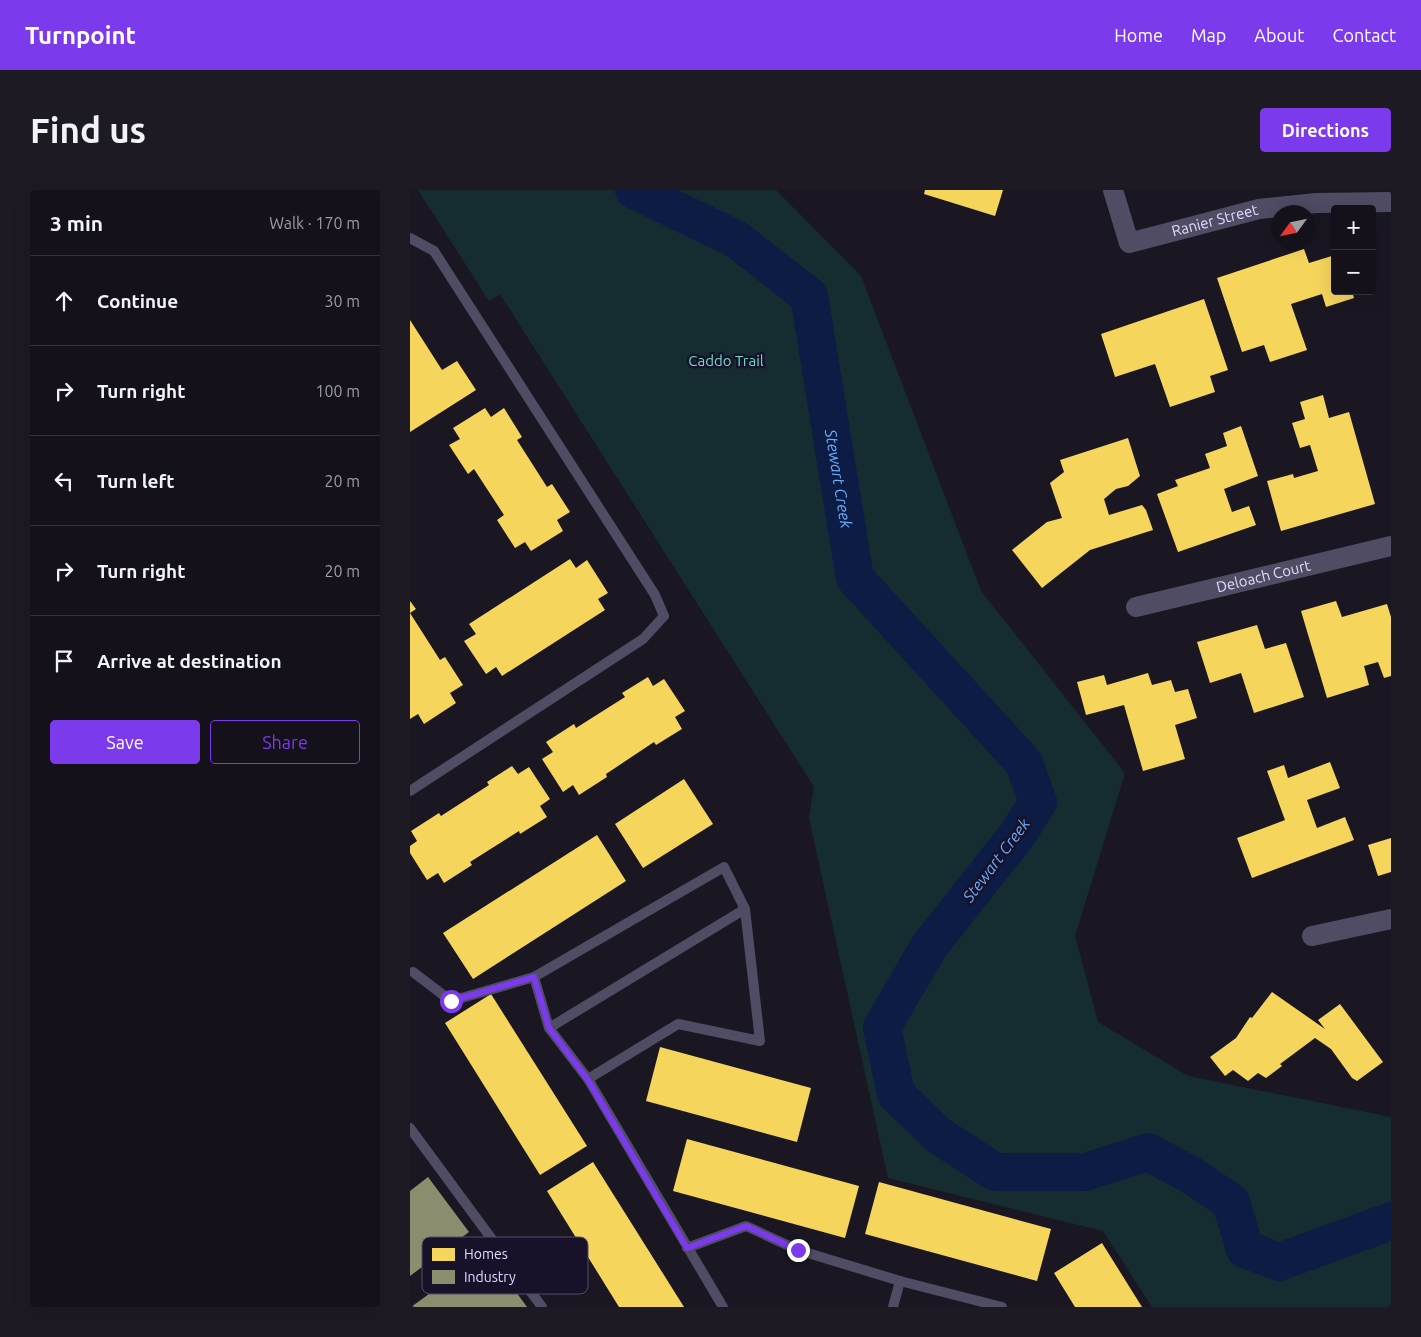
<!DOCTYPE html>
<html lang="en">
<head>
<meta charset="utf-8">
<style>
  :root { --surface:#14111a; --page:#1d1a23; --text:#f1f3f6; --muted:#9d9da2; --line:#333139; --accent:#7c3aed }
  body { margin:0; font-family:Ubuntu,sans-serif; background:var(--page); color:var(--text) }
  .controls { position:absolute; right:15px; top:15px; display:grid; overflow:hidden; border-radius:5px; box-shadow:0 5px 20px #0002 }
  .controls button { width:45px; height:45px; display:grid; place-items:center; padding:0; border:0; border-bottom:1px solid var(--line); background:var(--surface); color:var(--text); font:25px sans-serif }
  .compass { position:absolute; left:861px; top:15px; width:45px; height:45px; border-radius:50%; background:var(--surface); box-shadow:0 5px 20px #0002; rotate:237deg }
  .stop { position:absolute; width:15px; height:15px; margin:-11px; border:4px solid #7c3aed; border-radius:50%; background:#fff }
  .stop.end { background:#7c3aed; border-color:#fff; box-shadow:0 1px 5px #0008 }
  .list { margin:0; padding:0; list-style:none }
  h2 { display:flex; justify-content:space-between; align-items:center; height:65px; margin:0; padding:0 20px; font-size:21px }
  h2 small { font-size:16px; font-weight:400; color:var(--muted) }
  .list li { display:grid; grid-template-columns:32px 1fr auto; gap:15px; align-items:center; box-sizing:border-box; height:90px; padding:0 20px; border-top:1px solid var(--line) }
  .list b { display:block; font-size:19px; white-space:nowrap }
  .list em { font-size:16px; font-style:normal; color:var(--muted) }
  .actions { display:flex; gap:10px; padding:15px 20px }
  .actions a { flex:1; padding:11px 0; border:1px solid var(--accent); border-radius:5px; text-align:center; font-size:18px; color:var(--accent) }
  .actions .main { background:var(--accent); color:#fff }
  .icon { flex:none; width:28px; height:28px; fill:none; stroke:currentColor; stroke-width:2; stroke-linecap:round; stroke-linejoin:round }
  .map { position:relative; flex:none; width:981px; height:1117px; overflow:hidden; border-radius:5px }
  header { display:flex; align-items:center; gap:30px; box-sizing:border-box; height:70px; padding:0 25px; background:var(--accent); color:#fff }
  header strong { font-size:24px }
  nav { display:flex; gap:28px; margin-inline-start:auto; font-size:18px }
  .intro { display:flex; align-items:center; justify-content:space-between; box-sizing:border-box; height:120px; padding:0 30px }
  h1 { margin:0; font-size:35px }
  .button { padding:12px 22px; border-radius:5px; background:var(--accent); color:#fff; font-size:18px; font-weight:700 }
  main { display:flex; gap:30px; padding:0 30px }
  aside { flex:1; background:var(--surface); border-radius:5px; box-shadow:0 5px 20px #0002 }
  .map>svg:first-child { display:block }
</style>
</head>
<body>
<header>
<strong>Turnpoint</strong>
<nav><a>Home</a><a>Map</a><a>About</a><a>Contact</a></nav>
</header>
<div class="intro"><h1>Find us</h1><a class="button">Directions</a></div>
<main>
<aside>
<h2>3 min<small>Walk · 170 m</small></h2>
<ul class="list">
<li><svg class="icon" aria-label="ahead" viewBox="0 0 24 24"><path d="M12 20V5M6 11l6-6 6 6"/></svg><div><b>Continue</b></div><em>30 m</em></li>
<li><svg class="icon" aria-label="right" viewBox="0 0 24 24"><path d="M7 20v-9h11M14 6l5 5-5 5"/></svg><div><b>Turn right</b></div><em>100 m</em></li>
<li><svg class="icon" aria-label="left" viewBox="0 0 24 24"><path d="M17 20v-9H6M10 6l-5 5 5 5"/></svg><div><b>Turn left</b></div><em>20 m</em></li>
<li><svg class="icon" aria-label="right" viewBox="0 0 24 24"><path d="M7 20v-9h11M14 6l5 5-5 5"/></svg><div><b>Turn right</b></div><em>20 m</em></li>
<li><svg class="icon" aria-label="arrive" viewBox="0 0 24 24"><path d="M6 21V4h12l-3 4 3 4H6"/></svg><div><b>Arrive at destination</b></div></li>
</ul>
<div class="actions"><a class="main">Save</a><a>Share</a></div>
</aside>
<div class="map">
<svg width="981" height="1117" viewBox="0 0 981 1117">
  <rect width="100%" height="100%" fill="#1a1723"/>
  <!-- green -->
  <path fill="#152d31" d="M8 0H366L451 86 571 401 715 583 665 746 688 832 778 886 981 927V1117H742L693 1041 478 988 399 628 404 597 90 104 79 111Z"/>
  <!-- homes -->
  <g fill="#f6d55c">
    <path d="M515 0H593L585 26 514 4Z"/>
    <path d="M894 59 899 73 925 65V101H942L944 108 916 117 912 104 881 114 897 160 860 172 854 155 832 162 807 88Z"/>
    <path d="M794 109 818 180 800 186 805 202 760 217 745 174 705 187 691 144Z"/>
    <path d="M0 130 32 180 47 171 66 200 0 242Z"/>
    <path d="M913 205 919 228 939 222 965 314 871 341 857 291 883 284 884 288 908 281 900 255 890 258 882 233 895 229 890 212Z"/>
    <path d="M75 218 81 227 94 218 112 247 107 250 137 297 142 294 160 322 147 330 153 341 121 361 115 352 105 358 87 330 94 325 64 279 58 284 39 255 50 249 43 238Z"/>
    <path d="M831 236 848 286 814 299 822 322 839 316 846 335 768 362 747 304 768 296 765 290 800 278 795 264 817 256 813 243Z"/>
    <path d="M718 248 730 286 718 296 706 299 694 309 699 325 732 315 736 320 743 340 680 360 632 398 602 360 637 332 652 328 640 293 654 282 650 270Z"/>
    <path d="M160 369 166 378 177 370 198 403 188 409 195 420 92 486 86 477 76 484 54 451 66 444 59 434Z"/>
    <path d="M0 411 6 419 0 423Z"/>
    <path d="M926 411 932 427 977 414 981 427V486L974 488 968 472 954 476 959 495 917 508 891 421Z"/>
    <path d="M0 423 30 470 35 467 53 495 40 503 46 513 14 534 8 524 0 529Z"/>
    <path d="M847 435 855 459 876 453 894 507 844 523 831 483 800 493 787 452Z"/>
    <path d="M738 483 742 495 761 490 765 502 778 499 787 528 765 535 775 569 733 581 714 515 676 525 667 492 694 485 697 495Z"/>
    <path d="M238 487 243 496 254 489 275 521 265 527 272 539 246 555 244 552 196 584 197 587 169 605 163 595 153 602 132 569 143 562 136 552 164 534 166 538 215 507 212 503Z"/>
    <path d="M920 572 930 598 897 610 907 638 935 627 944 650 842 688 827 648 875 630 857 581 874 575 878 588Z"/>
    <path d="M102 576 108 584 119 577 140 609 130 616 137 627 110 644 109 641 60 672 62 675 34 693 28 683 17 690 0 663V656L7 651 1 641 29 623 31 626 79 595 77 592Z"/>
    <path d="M274 589 303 634 233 678 205 634Z"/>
    <path d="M187 645 216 691 63 789 33 743Z"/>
    <path d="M981 648V682L968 686 958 655Z"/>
    <path d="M862 802 915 839 908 830 930 814 973 872 947 891 942 888 921 859 905 848 870 874 872 876 856 888 848 883 838 891 823 880 815 886 800 867 826 848 840 827 842 828Z"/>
    <path d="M81 804 177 956 130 985 35 833Z"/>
    <path d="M250 857 401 898 387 952 236 911Z"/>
    <path d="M277 949 449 996 435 1048 263 1001Z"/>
    <path d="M183 972 274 1117H209L137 1001Z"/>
    <path d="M469 992 641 1039 627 1091 455 1044Z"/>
    <path d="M692 1053 732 1117H665L644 1083Z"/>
  </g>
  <!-- industry -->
  <g fill="#8c8c6e">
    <path d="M18 987 59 1042 0 1086V1001Z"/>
    <path d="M77 1062 117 1117H1Z"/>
  </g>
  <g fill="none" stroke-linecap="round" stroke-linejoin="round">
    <!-- river -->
    <path stroke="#0d1c44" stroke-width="38" id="s1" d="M224 0 326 49 399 106 445 388 614 573 628 612 608 644 520 755 472 837 486 904 528 945 585 982H675L738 962 781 985 821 1012 835 1059 869 1072 981 1031"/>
    <!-- lane -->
    <g stroke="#4f4c64" stroke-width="10">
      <path d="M0 48 24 61 245 405 254 426 233 449 0 601"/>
      <path d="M3 782 41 811 124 787"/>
      <path d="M139 838 335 719"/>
      <path d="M178 889 268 834 350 851 335 719 314 677 124 787 139 838 178 889 313 1117"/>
      <path d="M0 938 132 1117"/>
      <path d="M277 1058 336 1036 388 1060 490 1091 592 1117"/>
      <path d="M483 1117 490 1091"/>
    </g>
    <!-- street -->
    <g stroke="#4f4c64" stroke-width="20">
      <path id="s2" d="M703 0 719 53 849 19 906 13 981 12"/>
      <path id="s3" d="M726 417 981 356"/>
      <path d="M902 746 981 729"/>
    </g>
  </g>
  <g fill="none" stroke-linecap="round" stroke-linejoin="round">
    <!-- route -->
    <path stroke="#7c3aed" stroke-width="6" d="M41 811 124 787 139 838 178 890 277 1058 336 1036 388 1060"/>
  </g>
  <g text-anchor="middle" stroke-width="5" stroke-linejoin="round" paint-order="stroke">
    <!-- street labels -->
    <g font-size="15" fill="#e1dafe" stroke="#171129">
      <text dy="5" stroke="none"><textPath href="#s2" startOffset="144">Ranier Street</textPath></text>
      <text dy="5" stroke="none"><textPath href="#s3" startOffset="131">Deloach Court</textPath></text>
    </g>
    <!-- park labels -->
    <g font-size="15" fill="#66ddc9" stroke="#171129">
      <text x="316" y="176">Caddo Trail</text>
    </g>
    <!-- water labels -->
    <g font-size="16" font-style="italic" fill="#6badfb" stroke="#171129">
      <text dy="6" stroke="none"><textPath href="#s1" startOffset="391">Stewart Creek</textPath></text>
      <text transform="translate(586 670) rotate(-53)" y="6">Stewart Creek</text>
    </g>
  </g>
  <!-- legend -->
  <rect x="12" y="1047" width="166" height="57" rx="8" fill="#171129" stroke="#544d69" stroke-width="1"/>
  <rect x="22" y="1058" width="23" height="13" fill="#f6d55c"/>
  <rect x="22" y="1080" width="23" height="14" fill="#8c8c6e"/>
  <g font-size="14" fill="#e1dafe">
    <text x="54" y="1069">Homes</text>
    <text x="54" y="1092">Industry</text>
  </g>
</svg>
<div class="controls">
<button>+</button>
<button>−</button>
</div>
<svg class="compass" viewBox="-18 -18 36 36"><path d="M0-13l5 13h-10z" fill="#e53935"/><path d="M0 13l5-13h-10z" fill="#9d9da2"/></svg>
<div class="stop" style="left:41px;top:811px"></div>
<div class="stop end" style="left:388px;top:1060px"></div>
</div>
</main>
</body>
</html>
